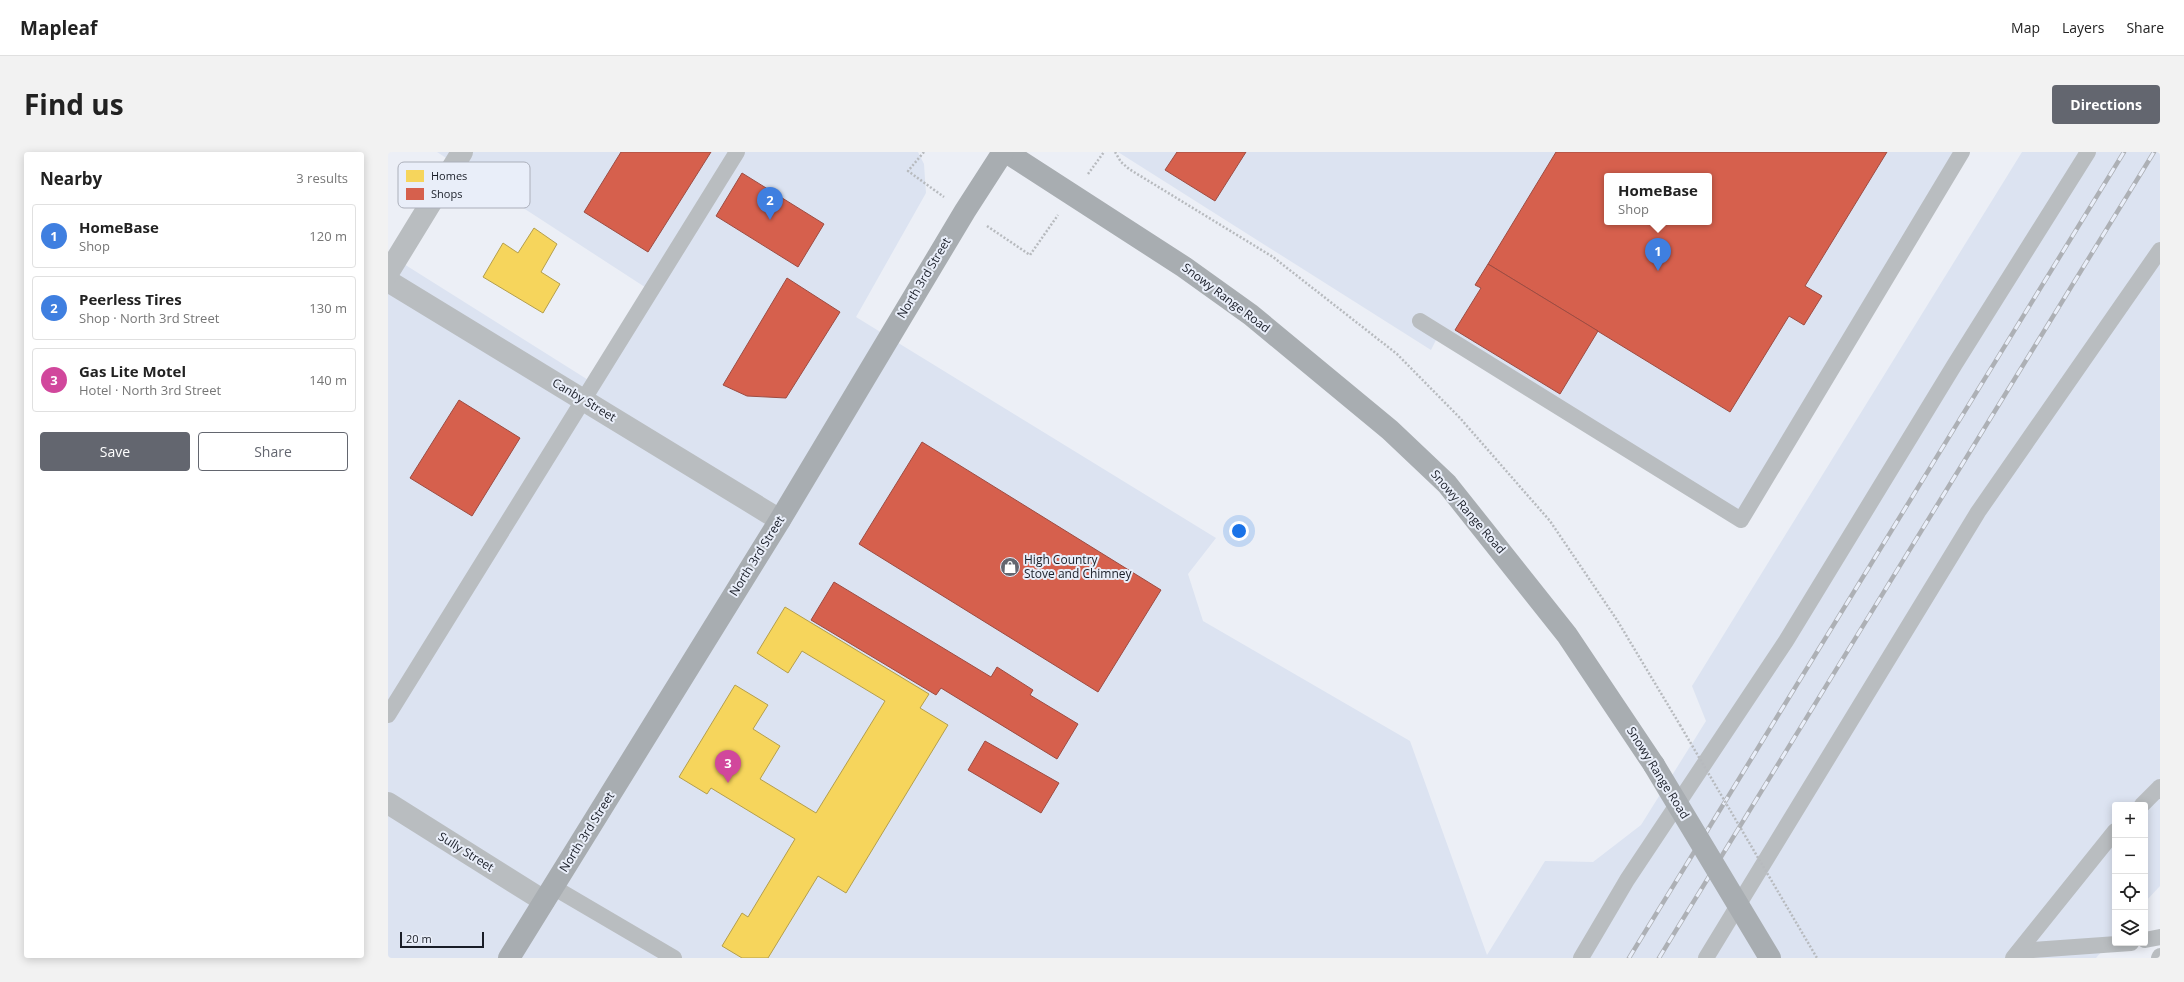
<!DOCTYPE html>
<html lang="en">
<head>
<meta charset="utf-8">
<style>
  :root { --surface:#fff; --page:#f2f2f2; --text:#222; --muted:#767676; --line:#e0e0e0; --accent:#63666f }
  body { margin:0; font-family:"Open Sans",sans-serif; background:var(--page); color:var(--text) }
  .controls { position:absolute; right:12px; bottom:12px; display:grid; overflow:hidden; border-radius:4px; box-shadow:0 2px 10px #0003 }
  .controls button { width:36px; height:36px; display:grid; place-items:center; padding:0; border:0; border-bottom:1px solid var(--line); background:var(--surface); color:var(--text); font:20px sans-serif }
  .scale { position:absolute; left:12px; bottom:10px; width:84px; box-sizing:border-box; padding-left:4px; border:2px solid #191d27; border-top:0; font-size:11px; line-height:14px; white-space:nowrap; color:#191d27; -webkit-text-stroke:3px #e9eef9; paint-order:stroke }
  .you { position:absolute; left:851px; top:379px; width:14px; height:14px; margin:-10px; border:3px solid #fff; border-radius:50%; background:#1a73e8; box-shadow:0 0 0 6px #1a73e833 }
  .badge { display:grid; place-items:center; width:26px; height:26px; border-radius:50%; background:var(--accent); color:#fff; font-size:13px; font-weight:700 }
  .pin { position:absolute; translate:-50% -33px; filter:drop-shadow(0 1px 2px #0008) }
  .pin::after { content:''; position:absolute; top:21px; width:14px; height:12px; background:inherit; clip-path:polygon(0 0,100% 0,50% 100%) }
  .popup { position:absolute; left:1216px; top:21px; width:108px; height:52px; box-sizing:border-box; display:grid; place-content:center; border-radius:4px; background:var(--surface); filter:drop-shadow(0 1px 3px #0005); font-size:13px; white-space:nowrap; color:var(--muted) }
  .popup b { font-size:15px; color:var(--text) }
  .popup::after { content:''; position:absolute; left:50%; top:100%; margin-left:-8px; border:8px solid transparent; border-top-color:var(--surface) }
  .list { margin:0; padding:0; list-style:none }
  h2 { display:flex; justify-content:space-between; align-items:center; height:52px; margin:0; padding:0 16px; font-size:17px }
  h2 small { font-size:13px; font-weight:400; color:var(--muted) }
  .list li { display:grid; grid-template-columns:26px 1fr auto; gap:12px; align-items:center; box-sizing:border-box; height:64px; margin:0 8px 8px; padding:0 8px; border:1px solid var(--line); border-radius:4px }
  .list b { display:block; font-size:15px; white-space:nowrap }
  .list p { margin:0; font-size:13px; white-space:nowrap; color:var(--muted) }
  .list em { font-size:13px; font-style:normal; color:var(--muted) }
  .actions { display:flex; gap:8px; padding:12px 16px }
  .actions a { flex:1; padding:9px 0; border:1px solid var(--accent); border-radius:4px; text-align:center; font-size:14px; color:var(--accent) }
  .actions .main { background:var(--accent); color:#fff }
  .icon { flex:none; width:22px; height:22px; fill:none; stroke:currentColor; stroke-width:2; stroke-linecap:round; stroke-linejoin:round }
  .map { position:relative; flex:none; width:1772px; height:806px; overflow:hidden; border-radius:4px }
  header { display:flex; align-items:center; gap:24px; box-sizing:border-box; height:56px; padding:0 20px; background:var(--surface); border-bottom:1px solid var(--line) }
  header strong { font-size:19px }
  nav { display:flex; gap:22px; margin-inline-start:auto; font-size:14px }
  .intro { display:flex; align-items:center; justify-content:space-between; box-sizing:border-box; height:96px; padding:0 24px }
  h1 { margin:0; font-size:28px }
  .button { padding:10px 18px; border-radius:4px; background:var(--accent); color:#fff; font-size:14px; font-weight:700 }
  main { display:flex; gap:24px; padding:0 24px }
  aside { flex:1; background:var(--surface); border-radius:4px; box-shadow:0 2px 10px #0003 }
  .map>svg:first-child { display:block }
</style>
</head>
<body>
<header>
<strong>Mapleaf</strong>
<nav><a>Map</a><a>Layers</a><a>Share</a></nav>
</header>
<div class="intro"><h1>Find us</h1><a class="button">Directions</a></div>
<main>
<aside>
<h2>Nearby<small>3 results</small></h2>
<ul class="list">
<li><span class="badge" style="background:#3f7fe0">1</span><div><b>HomeBase</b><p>Shop</p></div><em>120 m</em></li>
<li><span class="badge" style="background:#3f7fe0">2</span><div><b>Peerless Tires</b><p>Shop · North 3rd Street</p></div><em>130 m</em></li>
<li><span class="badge" style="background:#d1479c">3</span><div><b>Gas Lite Motel</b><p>Hotel · North 3rd Street</p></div><em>140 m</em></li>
</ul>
<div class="actions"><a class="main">Save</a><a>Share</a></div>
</aside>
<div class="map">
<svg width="1772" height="806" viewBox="0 0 1772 806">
  <rect width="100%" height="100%" fill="#eceff6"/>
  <!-- built -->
  <g fill="#dce3f1" fill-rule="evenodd">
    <path d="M49 0H530L536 12 538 41 468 165 828 386 800 422 815 469 1022 589 1099 803 1157 709 1205 710 1253 673 1318 569 1304 534 1634 0H1772V734L1757 750V653H1727V784L1708 806H0V102L205 231 263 139Z"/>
    <path d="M730 0H1574L1353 368 1051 182 1043 198ZM1219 24H1321V70H1219Z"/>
  </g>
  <!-- homes -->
  <g fill="#f6d55c" stroke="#b49e4c">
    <path d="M146 76 169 92 153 120 172 132 155 161 95 125 115 91 130 101Z"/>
    <path d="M397 455 541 542 532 556 560 573 458 741 430 724 380 806H354L334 794 354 761 360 765 407 687 323 636 319 642 291 625 347 533 380 553 365 577 392 594 372 627 428 661 497 549 414 499 400 521 369 501Z"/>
  </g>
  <!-- shops -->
  <g fill="#d6604d" stroke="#9d4c42" fill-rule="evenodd">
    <path d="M233 0H323L260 100 196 60Z"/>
    <path d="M789 0H858L827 49 777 18Z"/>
    <path d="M1168 0H1499L1417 134 1434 144 1416 173 1401 164 1342 260 1100 112ZM1219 24H1321V70H1219Z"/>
    <path d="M354 21 436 72 410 115 328 64Z"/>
    <path d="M1100 112 1210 179 1172 242 1067 178 1093 136 1087 133Z"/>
    <path d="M399 126 452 160 398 246 359 244 335 233Z"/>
    <path d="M71 248 132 286 84 364 22 326Z"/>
    <path d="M534 290 773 438 710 540 471 392Z"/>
    <path d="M446 430 603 525 609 515 645 538 642 543 690 572 669 607 553 536 548 543 423 468Z"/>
    <path d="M597 589 671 631 653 661 580 618Z"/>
  </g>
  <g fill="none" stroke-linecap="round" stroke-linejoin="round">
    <!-- path -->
    <g stroke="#b7babe" stroke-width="2.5" stroke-dasharray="2 2" stroke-linecap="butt">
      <path d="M536 0 520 19 556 45"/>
      <path d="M727 0 733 10 741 17 885 105 1009 202 1072 266 1162 369 1229 468 1292 573"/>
      <path d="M700 22 716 0"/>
      <path d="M599 74 642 103 670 63"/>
    </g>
    <!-- service -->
    <g stroke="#b9bdc0" stroke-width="16">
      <path d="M1032 169 1353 368 1574 0"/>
      <path d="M0 563 349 0"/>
      <path d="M1754 653 1772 635"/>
      <path d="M165 735 286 806"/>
      <path d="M1757 788 1772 785"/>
      <path d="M1631 799 1743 791"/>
      <path d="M1193 806 1239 728 1398 489 1567 212 1700 0"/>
      <path d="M1318 806 1590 360 1772 98"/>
      <path d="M1625 806 1727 679"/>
      <path d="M1771 806 1772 804"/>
    </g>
    <!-- minor -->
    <g stroke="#b9bdc0" stroke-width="22">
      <path d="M0 129 392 368"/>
      <path d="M0 651 156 749"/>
    </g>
    <!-- tertiary -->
    <path stroke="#b9bdc0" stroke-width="22" d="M0 121 74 0"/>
    <!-- primary -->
    <g stroke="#a8adb1" stroke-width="22">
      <path d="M618 0 796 115 863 163 1002 278 1059 332 1179 483 1266 613"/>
      <path d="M121 806 392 368 577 59 615 0"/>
    </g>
    <!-- rail casing -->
    <g stroke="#adb0b5" stroke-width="4.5">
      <g id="rail">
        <path d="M1241 806 1736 0"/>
        <path d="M1271 806 1766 0"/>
      </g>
    </g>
    <!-- rail -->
    <use href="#rail" stroke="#e9eef9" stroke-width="3" stroke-dasharray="9" stroke-linecap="butt"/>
    <!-- path-bridge -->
    <path stroke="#b7babe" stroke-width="2.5" stroke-dasharray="2 2" stroke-linecap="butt" d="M1292 573 1429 806"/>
    <!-- primary-bridge -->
    <path stroke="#a8adb1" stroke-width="22" d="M1266 613 1382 806"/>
  </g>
  <!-- icons -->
  <defs>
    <g id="shop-disc" transform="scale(1)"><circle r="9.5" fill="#63666f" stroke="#e9eef9"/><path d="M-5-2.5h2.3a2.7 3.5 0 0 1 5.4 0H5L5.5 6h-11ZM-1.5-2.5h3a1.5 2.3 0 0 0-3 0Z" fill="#fff"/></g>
  </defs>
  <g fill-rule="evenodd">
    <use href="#shop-disc" x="622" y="415"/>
  </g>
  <g text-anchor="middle" stroke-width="4" stroke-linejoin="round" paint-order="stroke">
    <!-- street labels -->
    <g font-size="12" fill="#191d27" stroke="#e9eef9">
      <text transform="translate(536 126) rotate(-59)" y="4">North 3rd Street</text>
      <text transform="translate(838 146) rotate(37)" y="4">Snowy Range Road</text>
      <text transform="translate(196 248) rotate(31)" y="4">Canby Street</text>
      <text transform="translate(1080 360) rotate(49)" y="4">Snowy Range Road</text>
      <text transform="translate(369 404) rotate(-58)" y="4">North 3rd Street</text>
      <text transform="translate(1270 621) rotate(58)" y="4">Snowy Range Road</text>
      <text transform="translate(199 680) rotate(-58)" y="4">North 3rd Street</text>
      <text transform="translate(78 700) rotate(32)" y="4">Sully Street</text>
    </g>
    <!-- poi labels -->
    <g font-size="12" fill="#191d27" stroke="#e9eef9" text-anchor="start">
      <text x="636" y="412">High Country<tspan x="636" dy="14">Stove and Chimney</tspan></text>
    </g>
  </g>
  <!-- legend -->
  <rect x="10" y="10" width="132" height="46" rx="6" fill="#e9eef9" stroke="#abafba" stroke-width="1"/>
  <rect x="18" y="18" width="18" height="12" fill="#f6d55c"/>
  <rect x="18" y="36" width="18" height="12" fill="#d6604d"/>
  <g font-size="11" fill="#191d27">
    <text x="43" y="28">Homes</text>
    <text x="43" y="46">Shops</text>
  </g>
</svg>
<div class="controls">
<button>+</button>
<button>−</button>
<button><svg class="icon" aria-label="locate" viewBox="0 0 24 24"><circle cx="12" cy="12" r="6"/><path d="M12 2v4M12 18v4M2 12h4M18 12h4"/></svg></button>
<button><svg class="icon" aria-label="layers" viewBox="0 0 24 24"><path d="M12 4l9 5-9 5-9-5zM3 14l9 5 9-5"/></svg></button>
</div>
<div class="scale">20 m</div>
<div class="you"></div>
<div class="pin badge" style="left:1270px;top:119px;background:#3f7fe0">1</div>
<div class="popup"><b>HomeBase</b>Shop</div>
<div class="pin badge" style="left:382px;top:68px;background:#3f7fe0">2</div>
<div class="pin badge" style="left:340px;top:631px;background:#d1479c">3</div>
</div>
</main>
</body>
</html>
